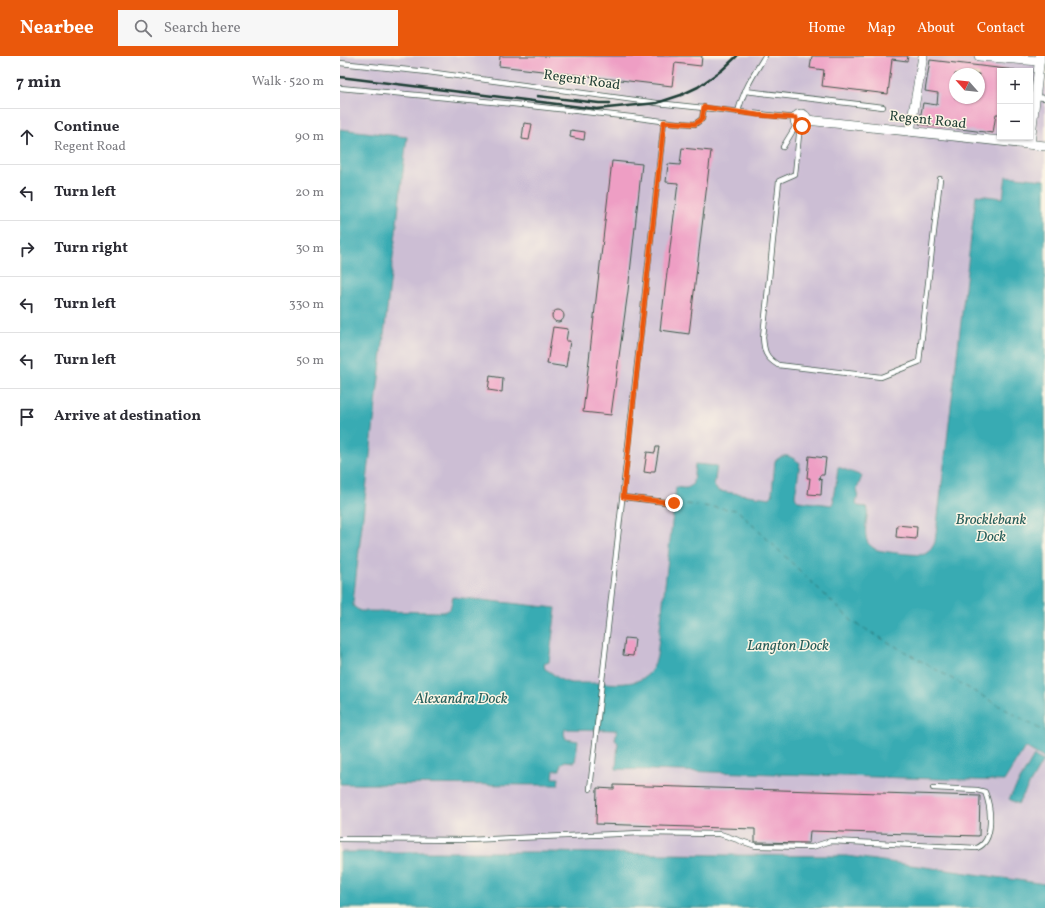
<!DOCTYPE html>
<html lang="en">
<head>
<meta charset="utf-8">
<style>
  :root { --surface:#fff; --page:#f7f7f7; --text:#2b2b33; --muted:#7c7c81; --line:#e1e1e2; --accent:#ea580c }
  body { margin:0; font-family:Vollkorn,serif; background:var(--page); color:var(--text) }
  .controls { position:absolute; right:12px; top:12px; display:grid; overflow:hidden; border-radius:0px; box-shadow:0 1px 3px #0004 }
  .controls button { width:36px; height:36px; display:grid; place-items:center; padding:0; border:0; border-bottom:1px solid var(--line); background:var(--surface); color:var(--text); font:20px sans-serif }
  .compass { position:absolute; left:609px; top:12px; width:36px; height:36px; border-radius:50%; background:var(--surface); box-shadow:0 1px 3px #0004; rotate:297deg }
  .stop { position:absolute; width:12px; height:12px; margin:-9px; border:3px solid #ea580c; border-radius:50%; background:#fff }
  .stop.end { background:#ea580c; border-color:#fff; box-shadow:0 1px 4px #0008 }
  .list { margin:0; padding:0; list-style:none }
  h2 { display:flex; justify-content:space-between; align-items:center; height:52px; margin:0; padding:0 16px; font-size:17px }
  h2 small { font-size:13px; font-weight:400; color:var(--muted) }
  .list li { display:grid; grid-template-columns:26px 1fr auto; gap:12px; align-items:center; box-sizing:border-box; height:56px; padding:0 16px; border-top:1px solid var(--line) }
  .list b { display:block; font-size:15px; white-space:nowrap }
  .list p { margin:0; font-size:13px; white-space:nowrap; color:var(--muted) }
  .list em { font-size:13px; font-style:normal; color:var(--muted) }
  .icon { flex:none; width:22px; height:22px; fill:none; stroke:currentColor; stroke-width:2; stroke-linecap:round; stroke-linejoin:round }
  .map { position:relative; flex:none; width:705px; height:852px; overflow:hidden }
  header { display:flex; align-items:center; gap:24px; box-sizing:border-box; height:56px; padding:0 20px; background:var(--accent); color:#fff }
  header strong { font-size:19px }
  nav { display:flex; gap:22px; margin-inline-start:auto; font-size:14px }
  .search { width:280px; height:36px; background:var(--page); display:flex; align-items:center; gap:10px; box-sizing:border-box; padding:0 14px; border-radius:0px; color:var(--muted); font-size:15px }
  main { display:flex }
  aside { flex:1; background:var(--surface) }
  .map>svg:first-child { display:block }
</style>
</head>
<body>
<header>
<strong>Nearbee</strong>
<div class="search"><svg class="icon" aria-label="search" viewBox="0 0 24 24"><circle cx="10" cy="10" r="6"/><path d="M15 15l6 6"/></svg>Search here</div>
<nav><a>Home</a><a>Map</a><a>About</a><a>Contact</a></nav>
</header>
<main>
<aside>
<h2>7 min<small>Walk · 520 m</small></h2>
<ul class="list">
<li><svg class="icon" aria-label="ahead" viewBox="0 0 24 24"><path d="M12 20V5M6 11l6-6 6 6"/></svg><div><b>Continue</b><p>Regent Road</p></div><em>90 m</em></li>
<li><svg class="icon" aria-label="left" viewBox="0 0 24 24"><path d="M17 20v-9H6M10 6l-5 5 5 5"/></svg><div><b>Turn left</b></div><em>20 m</em></li>
<li><svg class="icon" aria-label="right" viewBox="0 0 24 24"><path d="M7 20v-9h11M14 6l5 5-5 5"/></svg><div><b>Turn right</b></div><em>30 m</em></li>
<li><svg class="icon" aria-label="left" viewBox="0 0 24 24"><path d="M17 20v-9H6M10 6l-5 5 5 5"/></svg><div><b>Turn left</b></div><em>330 m</em></li>
<li><svg class="icon" aria-label="left" viewBox="0 0 24 24"><path d="M17 20v-9H6M10 6l-5 5 5 5"/></svg><div><b>Turn left</b></div><em>50 m</em></li>
<li><svg class="icon" aria-label="arrive" viewBox="0 0 24 24"><path d="M6 21V4h12l-3 4 3 4H6"/></svg><div><b>Arrive at destination</b></div></li>
</ul>
</aside>
<div class="map">
<svg width="705" height="852" viewBox="0 0 705 852">
  <rect width="100%" height="100%" fill="#fcf5e5"/>
  <filter id="ink" filterUnits="userSpaceOnUse"><feTurbulence type="fractalNoise" baseFrequency=".025" numOctaves="2"/><feDisplacementMap in="SourceGraphic" scale="8" xChannelSelector="R" yChannelSelector="G"/><feConvolveMatrix kernelMatrix="1 2 1 2 8 2 1 2 1" color-interpolation-filters="sRGB"/></filter>
  <filter id="wash" filterUnits="userSpaceOnUse"><feTurbulence type="fractalNoise" baseFrequency=".012" numOctaves="4" result="noise"/><feDisplacementMap in="SourceGraphic" scale="16" xChannelSelector="R" yChannelSelector="G"/><feGaussianBlur stdDeviation="0.9" result="paint"/><feColorMatrix in="noise" values="0 0 0 0 0 0 0 0 0 0 0 0 0 0 0 0 0 1.4 0 .05"/><feComposite in="paint" operator="in"/></filter>
  <g filter="url(#wash)">
    <rect width="100%" height="100%" fill="#ede6c7"/>
    <!-- industrial -->
    <path fill="#ccbed4" fill-rule="evenodd" d="M0 0H705V828L507 800 386 799 205 796H0ZM660 15H690V81H660ZM615 18H639V42H615Z"/>
    <!-- water -->
    <g fill="#39abb3" stroke="#2c7474">
      <path d="M0 73 67 81 13 546V550L20 555 104 556 110 553 113 541 216 552 209 606 204 608 205 613C216 618 216 624 231 627 241 627 252 627 262 627 286 628 311 630 317 600L336 431C343 432 349 434 353 427L355 408 377 410 374 430 378 435 430 442 433 438 432 437 435 405C445 396 450 400 460 407L455 440 456 443 458 445 492 449 494 443H493L495 430H496L498 411 522 420 517 433 518 438 516 448 518 450 526 451 528 453C527 463 523 478 528 487 531 490 534 493 538 494 546 496 579 500 585 498 590 495 593 491 595 486L636 139 663 142 666 120 705 124V703L687 692 684 693 664 725 276 713 278 687 275 684 277 674 225 673 224 678 226 683 238 685 235 706 225 705 221 708 220 714H214L213 722H219L218 729 0 728Z"/>
      <path d="M694 700 703 705 678 748 669 743Z"/>
      <path d="M0 796H205L386 799 507 800 705 828V852H0Z"/>
    </g>
    <g fill="none" stroke-linecap="round" stroke-linejoin="round">
      <!-- ferry -->
      <path stroke="#275e5a" stroke-width="1" stroke-dasharray="5 4" stroke-linecap="butt" d="M337 447 397 454 513 566 705 676"/>
    </g>
    <g id="blocks">
      <!-- building -->
      <g fill="#ee9ec4" fill-rule="evenodd">
        <path d="M160 0H362L361 10 335 7 332 30 159 10Z"/>
        <path d="M472 0H568L567 5 552 3 548 38 482 30 484 14 470 12Z"/>
        <path d="M590 4 675 14 660 15V58H656L653 77 579 68 583 47 597 49 598 37 585 35ZM615 18H639V42H615Z"/>
        <path d="M184 67 192 68 189 84 182 83Z"/>
        <path d="M231 74 245 76 244 84 230 81Z"/>
        <path d="M342 92 371 95 349 278 320 274 338 127 326 126 328 108 340 109Z"/>
        <path d="M272 105 302 108 288 235 271 359 243 356Z"/>
        <circle cx="218" cy="260" r="6"/>
        <path d="M213 271 228 273 226 285H230L226 311 207 308Z"/>
        <path d="M150 320 163 322 162 336 148 334Z"/>
        <path d="M316 391H319L315 415H311V417L304 416 307 396 315 397Z"/>
        <path d="M469 400 486 402 484 419H480L479 423 482 424 481 439 468 438 470 422H467Z"/>
        <path d="M557 469 577 471 576 483 556 481Z"/>
        <path d="M285 582 295 583 293 600 283 599Z"/>
        <path d="M274 729 640 740 639 780 470 775 469 787 415 786V773L256 768 257 732 274 733Z"/>
      </g>
    </g>
  </g>
  <g filter="url(#ink)">
    <use href="#blocks" fill-opacity="0" stroke="#3e564a" stroke-width="1"/>
    <g fill="none" stroke-linecap="round" stroke-linejoin="round">
      <!-- lane casing -->
      <g stroke="#3e564a" stroke-width="6">
        <g id="lane">
          <path d="M0 7 88 16 317 47 456 62"/>
          <path d="M0 32 164 47 291 61 337 67 355 68 362 63 364 51"/>
          <path d="M405 35 543 51"/>
          <path d="M695 41 705 42"/>
          <path d="M398 56C403 35 414 18 425 0"/>
          <path d="M460 69 455 118 439 125 423 281C424 295 425 301 438 309L541 321 579 306 600 123"/>
          <path d="M443 91 457 68"/>
          <path d="M283 441 334 447"/>
          <path d="M250 733 324 65"/>
          <path d="M0 783 128 784 302 777 380 778 416 790 472 791 491 785 637 792C655 785 651 751 645 736L637 734 593 732"/>
        </g>
      </g>
      <!-- street casing -->
      <g stroke="#3e564a" stroke-width="10">
        <g id="street">
          <path d="M639 0 699 5"/>
          <circle cx="461" cy="64" r="6"/>
          <path d="M467 64 705 90"/>
          <path d="M570 75 583 0"/>
          <path d="M690 88 700 0"/>
        </g>
      </g>
      <!-- lane -->
      <use href="#lane" stroke="#fff" stroke-width="4.5"/>
      <!-- street -->
      <use href="#street" stroke="#fff" stroke-width="9"/>
      <!-- rail -->
      <g stroke="#1f3d34" stroke-width="2.5">
        <path d="M0 21 257 53 317 47 341 39 358 31 382 14 397 0"/>
        <path d="M197 40 259 47H270"/>
      </g>
    </g>
  </g>
  <g fill="none" stroke-linecap="round" stroke-linejoin="round" filter="url(#ink)">
    <!-- route -->
    <path stroke="#ea580c" stroke-width="5" d="M334 447 283 441 324 66 355 68 362 63 364 51 418 59 456 62 457 68 462 70"/>
  </g>
  <g text-anchor="middle" stroke-width="3" stroke-linejoin="round" paint-order="stroke">
    <!-- street labels -->
    <g font-size="14" fill="#1f3d34" stroke="#fcf5e5">
      <text transform="translate(242 23) rotate(8)" y="5">Regent Road</text>
      <text transform="translate(588 63) rotate(6)" y="5">Regent Road</text>
    </g>
    <!-- water labels -->
    <g font-size="15" font-style="italic" fill="#275e5a" stroke="#fcf5e5">
      <text x="651" y="468">Brocklebank<tspan x="651" dy="17">Dock</tspan></text>
      <text x="448" y="594">Langton Dock</text>
      <text x="121" y="647">Alexandra Dock</text>
    </g>
  </g>
</svg>
<div class="controls">
<button>+</button>
<button>−</button>
</div>
<svg class="compass" viewBox="-18 -18 36 36"><path d="M0-13l5 13h-10z" fill="#e53935"/><path d="M0 13l5-13h-10z" fill="#7c7c81"/></svg>
<div class="stop" style="left:462px;top:70px"></div>
<div class="stop end" style="left:334px;top:447px"></div>
</div>
</main>
</body>
</html>
